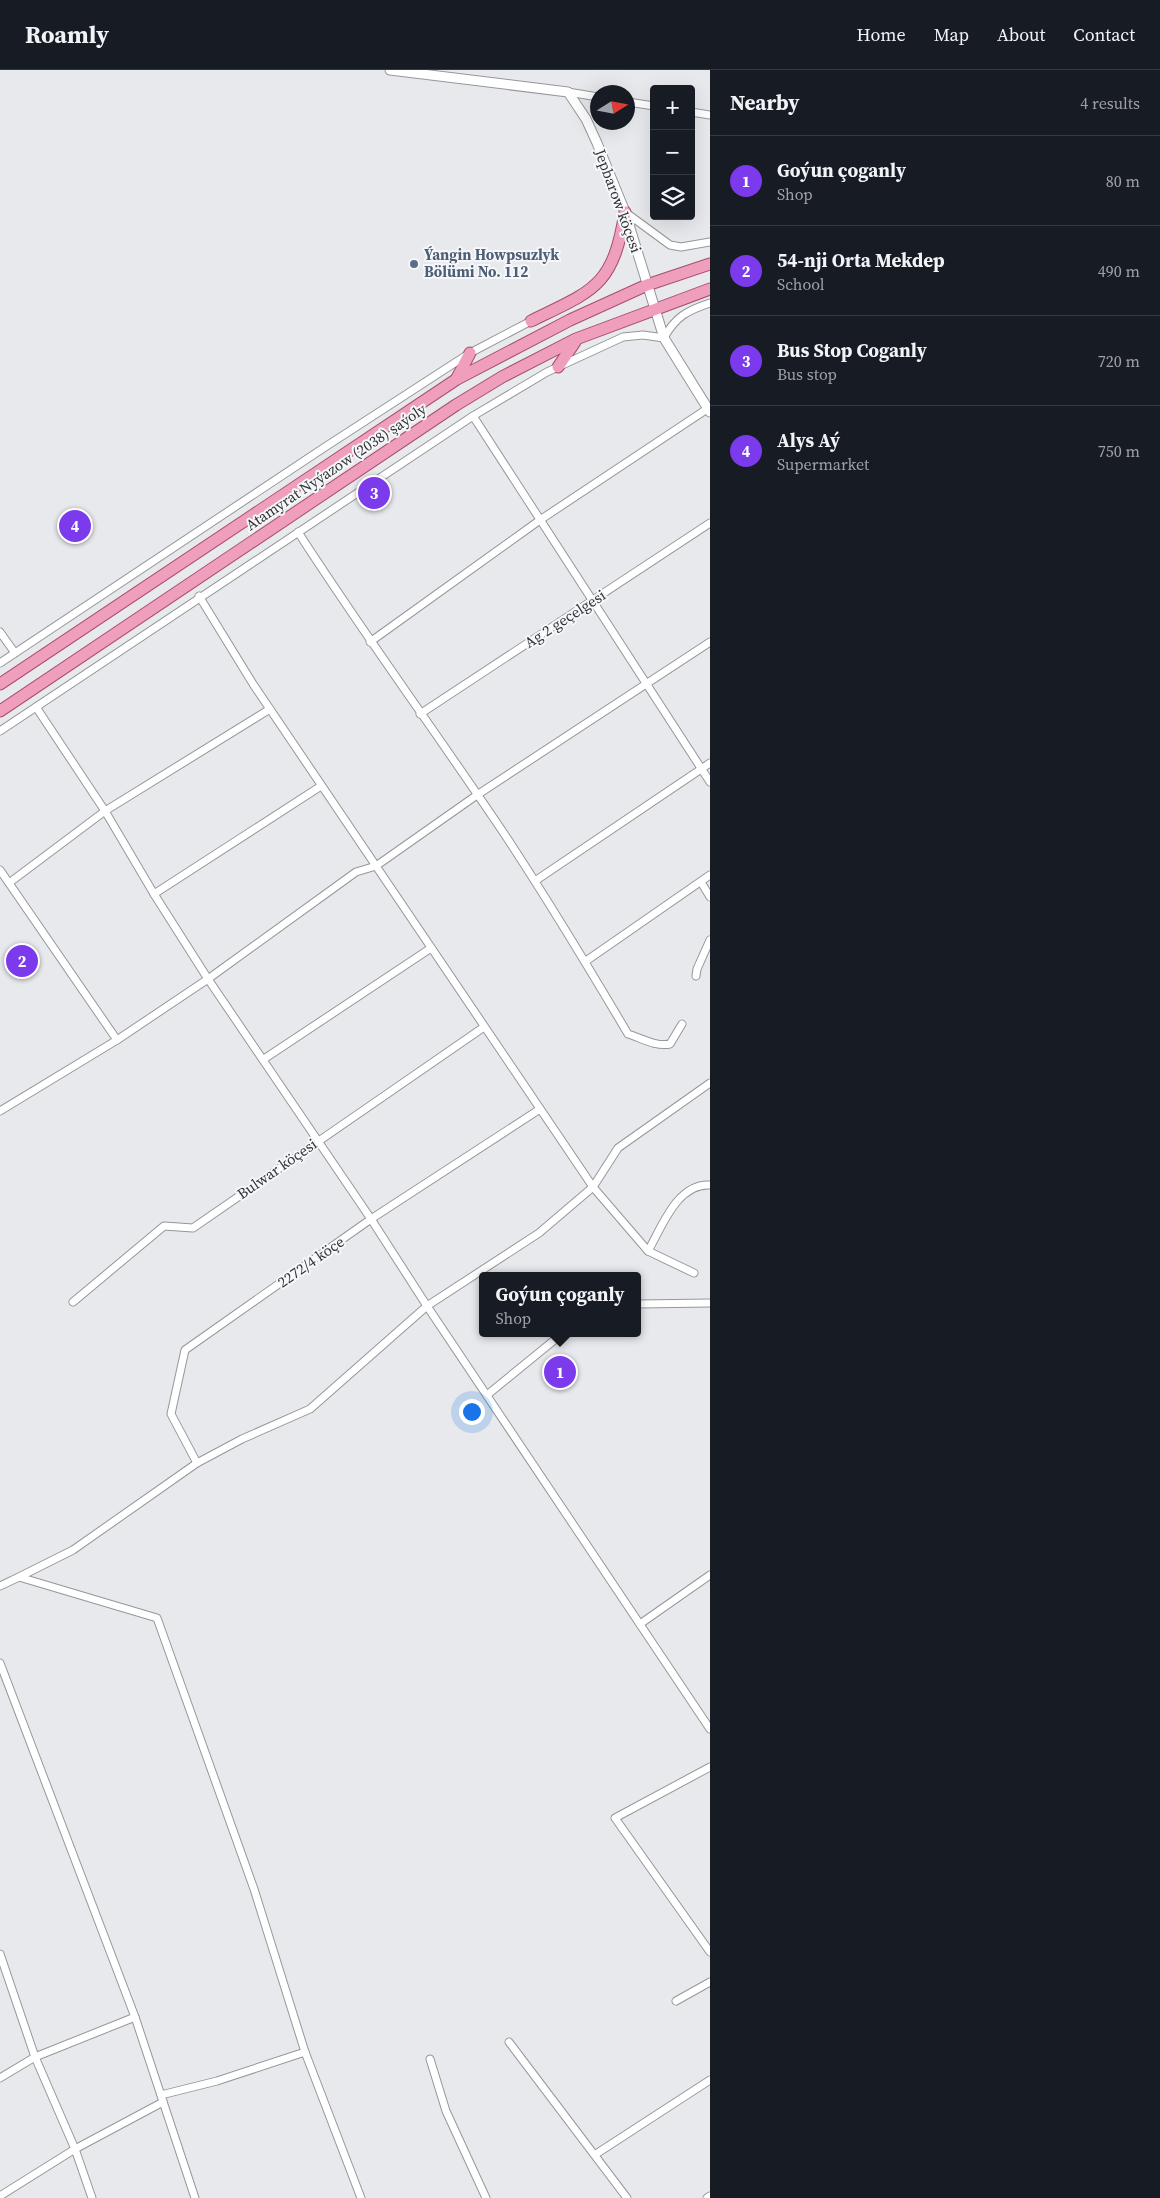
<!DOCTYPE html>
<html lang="en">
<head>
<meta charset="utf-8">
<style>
  :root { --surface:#171b24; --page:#20242c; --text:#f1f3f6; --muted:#9ea1a6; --line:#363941; --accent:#7c3aed }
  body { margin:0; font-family:"Source Serif 4",serif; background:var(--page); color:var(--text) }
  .controls { position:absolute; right:15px; top:15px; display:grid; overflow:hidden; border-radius:5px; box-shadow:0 5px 20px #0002 }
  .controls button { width:45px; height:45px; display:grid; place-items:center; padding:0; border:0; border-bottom:1px solid var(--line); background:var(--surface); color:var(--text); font:25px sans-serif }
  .compass { position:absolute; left:590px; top:15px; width:45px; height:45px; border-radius:50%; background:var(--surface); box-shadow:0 5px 20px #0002; rotate:79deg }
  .you { position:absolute; left:471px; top:1341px; width:18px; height:18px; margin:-12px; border:4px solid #fff; border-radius:50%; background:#1a73e8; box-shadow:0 0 0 8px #1a73e833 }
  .badge { display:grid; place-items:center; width:32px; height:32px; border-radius:50%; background:var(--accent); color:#fff; font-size:16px; font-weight:700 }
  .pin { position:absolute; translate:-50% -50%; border:2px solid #fff; box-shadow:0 1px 5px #0006 }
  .popup { position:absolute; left:479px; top:1202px; width:162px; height:65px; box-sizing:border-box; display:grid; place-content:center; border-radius:5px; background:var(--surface); filter:drop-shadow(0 1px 4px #0005); font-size:16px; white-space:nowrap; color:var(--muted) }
  .popup b { font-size:19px; color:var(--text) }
  .popup::after { content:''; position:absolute; left:50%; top:100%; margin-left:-10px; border:10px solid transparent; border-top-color:var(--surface) }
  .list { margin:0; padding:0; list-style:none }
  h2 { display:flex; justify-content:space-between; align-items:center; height:65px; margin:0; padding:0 20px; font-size:21px }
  h2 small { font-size:16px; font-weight:400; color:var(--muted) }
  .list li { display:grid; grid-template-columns:32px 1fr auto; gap:15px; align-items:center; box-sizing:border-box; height:90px; padding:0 20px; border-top:1px solid var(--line) }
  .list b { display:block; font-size:19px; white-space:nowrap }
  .list p { margin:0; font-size:16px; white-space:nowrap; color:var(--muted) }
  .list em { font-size:16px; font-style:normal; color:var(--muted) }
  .icon { flex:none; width:28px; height:28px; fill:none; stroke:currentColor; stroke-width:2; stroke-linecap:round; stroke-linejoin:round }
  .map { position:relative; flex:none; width:710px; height:2128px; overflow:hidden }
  header { display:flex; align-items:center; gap:30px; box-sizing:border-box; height:70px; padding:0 25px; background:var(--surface); border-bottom:1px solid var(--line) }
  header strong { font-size:24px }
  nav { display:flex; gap:28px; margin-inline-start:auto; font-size:18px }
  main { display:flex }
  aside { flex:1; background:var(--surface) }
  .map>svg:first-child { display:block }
</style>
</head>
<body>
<header>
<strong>Roamly</strong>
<nav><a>Home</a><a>Map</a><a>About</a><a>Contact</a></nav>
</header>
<main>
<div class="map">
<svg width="710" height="2128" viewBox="0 0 710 2128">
  <rect width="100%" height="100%" fill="#e8e9ed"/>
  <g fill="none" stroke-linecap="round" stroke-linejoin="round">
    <!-- minor casing -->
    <g stroke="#95979a" stroke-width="9">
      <g id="minor">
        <path d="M568 22 598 27"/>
        <path d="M628 32 654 36"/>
        <path d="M691 42 710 45"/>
        <path d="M625 142 670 175 681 177 710 172"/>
        <path d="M473 346 710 712"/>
        <path d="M298 462C365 566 438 665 507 768 549 832 589 898 628 964 641 968 656 977 670 974L682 954"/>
        <path d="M199 526 253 614 593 1117 648 1181 694 1203"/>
        <path d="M0 562 15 583"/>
        <path d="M370 572 540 450 710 337"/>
        <path d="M0 593 322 379 470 283 531 251"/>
        <path d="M36 637 105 741 154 824 208 909 371 1149 427 1236 710 1659"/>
        <path d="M420 644 710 453"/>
        <path d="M0 661 473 346 547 302 623 267 643 265 664 268C675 247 688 240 710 233"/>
        <path d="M0 800 117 970"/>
        <path d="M535 811 710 693"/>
        <path d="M701 812 710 827"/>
        <path d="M9 813 105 741 270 639"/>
        <path d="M154 824 321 716"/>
        <path d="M586 891 710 805"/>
        <path d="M696 906 697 899 710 870"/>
        <path d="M264 989 431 878"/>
        <path d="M0 1041 117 970 208 909 356 802 376 796 477 725 710 572"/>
        <path d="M648 1181C662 1157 677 1113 710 1115"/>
        <path d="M73 1232 164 1156 193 1158 484 957"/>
        <path d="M638 1234 710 1233"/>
        <path d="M487 1325 563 1263"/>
        <path d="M197 1393 171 1344 185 1280 371 1149 540 1039"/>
        <path d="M19 1507 73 1480 197 1393 242 1369 310 1339 427 1236 539 1163 593 1117 618 1078 710 1013"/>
        <path d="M0 1516 19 1507 157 1548 254 1819 305 1982 361 2128"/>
        <path d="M640 1554 710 1505"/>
        <path d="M0 1593 135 1947 195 2128"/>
        <path d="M710 1697 615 1748 710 1882"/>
        <path d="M0 1884 35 1987 75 2079 92 2128"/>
        <path d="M676 1931 710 1912"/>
        <path d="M509 1972 627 2128"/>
        <path d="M430 1989 446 2041 486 2128"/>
        <path d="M0 2008 35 1987 135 1947"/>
        <path d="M161 2025 217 2011 305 1982"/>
        <path d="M596 2084 710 2010"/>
        <path d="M0 2126 75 2079 163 2032"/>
        <path d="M707 2128 710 2126"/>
      </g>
    </g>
    <!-- tertiary casing -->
    <g stroke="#95979a" stroke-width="11">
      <path id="tertiary" d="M390 0 568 22 586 49 597 73 625 142 664 268 710 342"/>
    </g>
    <!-- primary casing -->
    <g stroke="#a74e70" stroke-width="13">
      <g id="primary">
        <path d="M531 251C594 220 613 217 625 142"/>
        <path d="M558 297 575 272"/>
        <path d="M457 308 470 283"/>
        <path d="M0 614 457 309 570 250 647 215 710 194"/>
        <path d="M0 641 456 335 502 307 576 269 710 219"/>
      </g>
    </g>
    <!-- minor -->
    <use href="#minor" stroke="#fff" stroke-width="7"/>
    <!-- tertiary -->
    <use href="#tertiary" stroke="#fff" stroke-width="9"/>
    <!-- primary -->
    <use href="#primary" stroke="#ef9ebc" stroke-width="11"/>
  </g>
  <!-- markers -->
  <circle fill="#5c6f8a" stroke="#f5f7fa" stroke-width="2" cx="414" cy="194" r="5"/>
  <g text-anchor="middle" stroke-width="4" stroke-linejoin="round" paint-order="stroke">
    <!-- street labels -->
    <g font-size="15" fill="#333335" stroke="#f5f7fa">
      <text transform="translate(618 131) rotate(70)" y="5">Jepbarow köçesi</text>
      <text transform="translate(336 397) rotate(-34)" y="5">Atamyrat Nyýazow (2038) şaýoly</text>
      <text transform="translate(565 549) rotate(-33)" y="5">Ag 2 geçelgesi</text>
      <text transform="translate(277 1099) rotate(-35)" y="5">Bulwar köçesi</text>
      <text transform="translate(311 1192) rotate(-35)" y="5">2272/4 köçe</text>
    </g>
    <!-- service labels -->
    <g font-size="15" font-weight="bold" fill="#4e5e75" stroke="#f5f7fa" text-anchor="start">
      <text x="424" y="190">Ýangin Howpsuzlyk<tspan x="424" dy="17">Bölümi No. 112</tspan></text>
    </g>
  </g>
</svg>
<div class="controls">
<button>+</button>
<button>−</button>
<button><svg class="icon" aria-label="layers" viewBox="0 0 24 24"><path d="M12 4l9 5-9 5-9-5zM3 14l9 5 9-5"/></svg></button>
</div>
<svg class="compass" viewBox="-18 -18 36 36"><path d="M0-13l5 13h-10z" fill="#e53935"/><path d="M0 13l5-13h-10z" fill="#9ea1a6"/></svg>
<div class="you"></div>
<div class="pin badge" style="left:560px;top:1302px">1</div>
<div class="popup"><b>Goýun çoganly</b>Shop</div>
<div class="pin badge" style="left:22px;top:891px">2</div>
<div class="pin badge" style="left:374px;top:423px">3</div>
<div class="pin badge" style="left:75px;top:456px">4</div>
</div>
<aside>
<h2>Nearby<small>4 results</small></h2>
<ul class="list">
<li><span class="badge">1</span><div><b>Goýun çoganly</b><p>Shop</p></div><em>80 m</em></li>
<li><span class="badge">2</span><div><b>54-nji Orta Mekdep</b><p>School</p></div><em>490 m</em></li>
<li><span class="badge">3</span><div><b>Bus Stop Coganly</b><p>Bus stop</p></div><em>720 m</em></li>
<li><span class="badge">4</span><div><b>Alys Aý</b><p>Supermarket</p></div><em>750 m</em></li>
</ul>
</aside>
</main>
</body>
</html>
